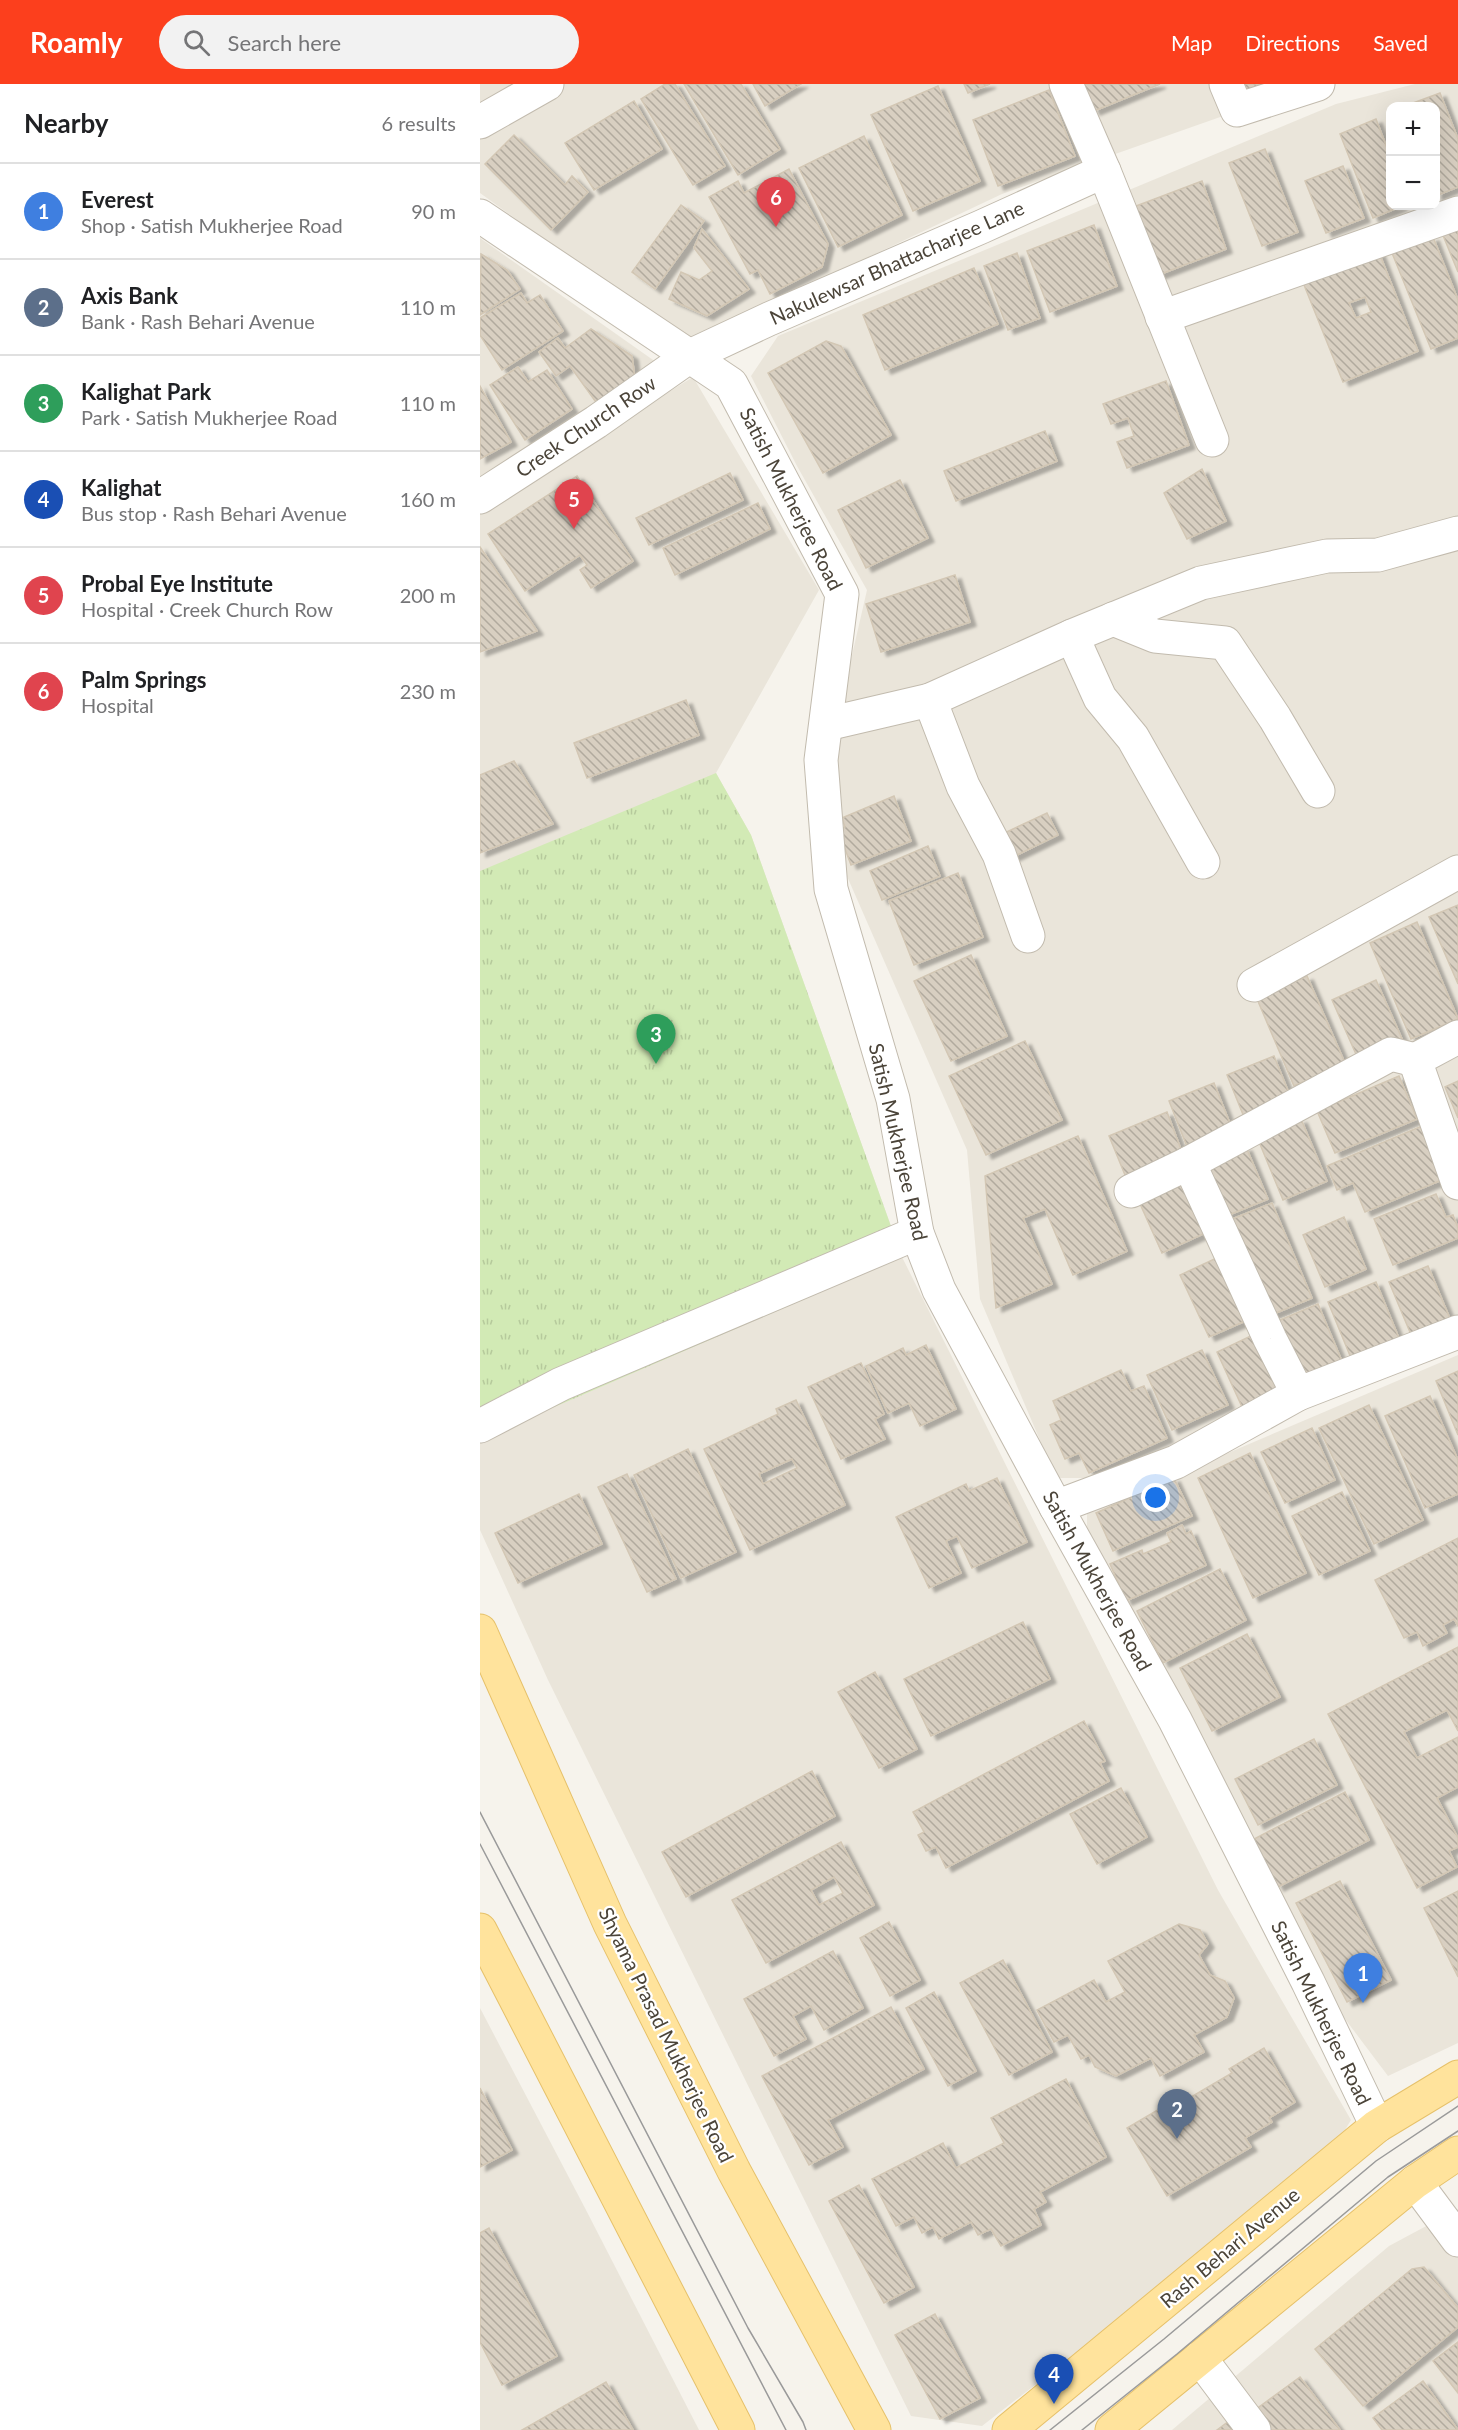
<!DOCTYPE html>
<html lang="en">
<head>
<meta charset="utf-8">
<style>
  :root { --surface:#fff; --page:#f2f2f2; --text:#202124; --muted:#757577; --line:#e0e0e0; --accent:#fc3f1d }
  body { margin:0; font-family:Lato,sans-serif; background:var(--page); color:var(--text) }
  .controls { position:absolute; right:18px; top:18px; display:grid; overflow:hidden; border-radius:12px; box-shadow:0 6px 24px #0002 }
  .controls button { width:54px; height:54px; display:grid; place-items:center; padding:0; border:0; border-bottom:2px solid var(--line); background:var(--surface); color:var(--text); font:30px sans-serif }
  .you { position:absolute; left:676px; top:1414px; width:21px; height:21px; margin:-15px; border:4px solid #fff; border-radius:50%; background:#1a73e8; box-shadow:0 0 0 9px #1a73e833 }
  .badge { display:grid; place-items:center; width:39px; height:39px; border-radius:50%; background:var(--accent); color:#fff; font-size:20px; font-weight:700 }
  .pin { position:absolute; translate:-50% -50px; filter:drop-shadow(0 2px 3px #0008) }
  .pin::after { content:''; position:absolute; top:32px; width:21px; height:18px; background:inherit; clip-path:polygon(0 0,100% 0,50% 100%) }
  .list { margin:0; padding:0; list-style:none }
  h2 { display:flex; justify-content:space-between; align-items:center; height:78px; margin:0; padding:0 24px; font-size:26px }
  h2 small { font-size:20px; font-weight:400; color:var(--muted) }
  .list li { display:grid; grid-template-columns:39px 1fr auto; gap:18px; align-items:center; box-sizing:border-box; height:96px; padding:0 24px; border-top:2px solid var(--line) }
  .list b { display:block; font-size:22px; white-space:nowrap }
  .list p { margin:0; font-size:20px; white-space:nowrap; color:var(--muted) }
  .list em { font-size:20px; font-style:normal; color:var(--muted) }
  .icon { flex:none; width:33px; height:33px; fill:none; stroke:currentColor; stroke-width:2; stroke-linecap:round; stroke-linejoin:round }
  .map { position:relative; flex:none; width:978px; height:2346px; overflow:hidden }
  header { display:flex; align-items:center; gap:36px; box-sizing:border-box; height:84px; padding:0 30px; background:var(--accent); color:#fff }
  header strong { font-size:28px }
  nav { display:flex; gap:33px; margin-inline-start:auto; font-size:21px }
  .search { width:420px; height:54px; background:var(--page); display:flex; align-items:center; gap:15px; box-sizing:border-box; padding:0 21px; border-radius:33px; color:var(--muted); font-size:22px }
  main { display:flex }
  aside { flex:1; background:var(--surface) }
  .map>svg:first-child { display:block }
</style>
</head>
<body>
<header>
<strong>Roamly</strong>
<div class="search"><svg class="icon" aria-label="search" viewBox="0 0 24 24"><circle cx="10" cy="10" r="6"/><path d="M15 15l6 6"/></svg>Search here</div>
<nav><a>Map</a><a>Directions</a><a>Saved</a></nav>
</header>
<main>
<aside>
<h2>Nearby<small>6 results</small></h2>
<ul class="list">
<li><span class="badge" style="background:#3f7fe0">1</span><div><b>Everest</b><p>Shop · Satish Mukherjee Road</p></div><em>90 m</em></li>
<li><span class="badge" style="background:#5c6f8a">2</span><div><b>Axis Bank</b><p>Bank · Rash Behari Avenue</p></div><em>110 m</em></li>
<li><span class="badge" style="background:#2e9e5b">3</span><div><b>Kalighat Park</b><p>Park · Satish Mukherjee Road</p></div><em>110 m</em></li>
<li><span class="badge" style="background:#1a4fb4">4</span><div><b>Kalighat</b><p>Bus stop · Rash Behari Avenue</p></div><em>160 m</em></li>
<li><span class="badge" style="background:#e0444e">5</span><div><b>Probal Eye Institute</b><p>Hospital · Creek Church Row</p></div><em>200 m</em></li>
<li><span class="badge" style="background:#e0444e">6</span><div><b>Palm Springs</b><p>Hospital</p></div><em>230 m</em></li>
</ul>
</aside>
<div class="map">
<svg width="978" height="2346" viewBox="0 0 978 2346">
  <defs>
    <pattern id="park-tufts" width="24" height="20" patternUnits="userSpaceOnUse" patternTransform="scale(1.5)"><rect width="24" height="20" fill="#d2eab5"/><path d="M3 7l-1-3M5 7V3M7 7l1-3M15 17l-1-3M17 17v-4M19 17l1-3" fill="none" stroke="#b6ca9c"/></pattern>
    <pattern id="building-back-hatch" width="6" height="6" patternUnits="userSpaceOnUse" patternTransform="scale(1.5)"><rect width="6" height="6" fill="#d8cfc1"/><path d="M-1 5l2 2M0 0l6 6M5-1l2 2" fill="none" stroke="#b1aa9e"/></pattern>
    <filter id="shadow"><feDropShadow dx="6" dy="4" stdDeviation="1.5" flood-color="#0004"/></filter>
  </defs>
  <rect width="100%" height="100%" fill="#f6f3ec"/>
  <!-- residential -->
  <g fill="#eae5da" fill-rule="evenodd">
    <path d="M0 0H834L522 110 207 259 0 109Z"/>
    <path d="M935 0H978V1240L622 1394H576L500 1215 487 1066 359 774 350 667 387 506 317 382 271 292 298 252 856 20ZM910 22H956V122H910Z"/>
    <path d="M0 154 183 283 0 401Z"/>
    <path d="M213 293 339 506 236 689 271 751 422 1173 738 1806 871 2036 848 2074 502 2342 431 2332 68 1596 0 1446V425Z"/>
    <path d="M978 1271V1959L908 1992 850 1915 607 1458V1429Z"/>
    <path d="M0 1924 106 2126 219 2346H0Z"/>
    <path d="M978 2125V2346H692L909 2162Z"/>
  </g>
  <!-- park -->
  <path fill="url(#park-tufts)" d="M236 689 271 751 422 1173 0 1355V787Z"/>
  <!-- building -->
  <g fill="url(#building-back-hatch)" stroke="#d3c7b4" stroke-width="1.5" fill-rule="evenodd" filter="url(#shadow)">
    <path d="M185 0H195L245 82 213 101 161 15Z"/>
    <path d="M204 0H261L300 65 258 91Z"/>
    <path d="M273 0H321L285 22Z"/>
    <path d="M484 0H510L488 9Z"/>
    <path d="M603 0H680L614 27Z"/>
    <path d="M763 0H784L765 6Z"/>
    <path d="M458 2 500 97 433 127 391 31Z"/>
    <path d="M569 6 595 72 518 102 493 36Z"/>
    <path d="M960 9 978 55V103L956 112V22H925Z"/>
    <path d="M154 17 182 65 114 106 85 59Z"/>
    <path d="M896 35 910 72V122H922L893 134 860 50Z"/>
    <path d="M34 51 85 101 92 92 108 108 71 146 5 80Z"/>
    <path d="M384 52 422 131 358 163 319 84Z"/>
    <path d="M785 65 818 148 782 162 749 79Z"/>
    <path d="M863 82 884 134 846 149 825 97Z"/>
    <path d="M309 85 348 160 342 183 290 210 278 186 270 190 229 113 258 97 264 109Z"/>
    <path d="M722 97 746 165 668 195 656 122Z"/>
    <path d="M201 121 224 137 175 205 152 188Z"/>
    <path d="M614 141 637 202 570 228 547 167Z"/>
    <path d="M978 143V188L962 149Z"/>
    <path d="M222 145 269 205 227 232 189 215 201 188 219 196 232 187 214 164Z"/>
    <path d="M953 153 978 216V254L951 265 912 169Z"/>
    <path d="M896 161 938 267 863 298 820 191ZM885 213 891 228 876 234 869 219Z"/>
    <path d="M537 169 560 234 528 246 504 182Z"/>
    <path d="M1 170 27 186 40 205 0 231Z"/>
    <path d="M494 184 518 240 405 286 383 231Z"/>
    <path d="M41 209 47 219 60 211 83 247 22 286 0 251V234Z"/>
    <path d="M111 245 152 272 155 295 118 321 90 282 76 292 59 268 78 254 85 264Z"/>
    <path d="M346 257 361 262 411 351 343 389 288 289Z"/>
    <path d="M38 283 48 298 67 286 92 325 45 356 10 301Z"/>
    <path d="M686 297 709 361 647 384 637 358 654 352 648 334 631 340 623 320Z"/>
    <path d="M0 302 31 358 0 375Z"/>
    <path d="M565 347 577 377 476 417 464 387Z"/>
    <path d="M722 385 746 437 707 455 684 409Z"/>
    <path d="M250 389 263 416 169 461 156 434Z"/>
    <path d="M97 392 153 477 111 504 100 486 107 481 100 471 45 507 8 450Z"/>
    <path d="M420 396 448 454 386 484 358 426Z"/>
    <path d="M278 419 290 445 195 491 183 464Z"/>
    <path d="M0 463 57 547 0 568Z"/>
    <path d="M475 491 490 538 401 568 386 520Z"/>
    <path d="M206 616 219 651 107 694 94 659Z"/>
    <path d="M34 677 73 740 0 769V691Z"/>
    <path d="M414 712 431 757 371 781 358 746 365 743 362 734Z"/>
    <path d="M567 729 578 751 529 775 518 752Z"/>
    <path d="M448 762 460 792 402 816 390 787Z"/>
    <path d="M478 789 503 853 434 881 409 817Z"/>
    <path d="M978 821V900L949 833Z"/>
    <path d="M937 838 978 935 931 955 890 859Z"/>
    <path d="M491 871 527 952 471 977 434 897Z"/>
    <path d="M827 892 865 979 814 1002 777 915Z"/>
    <path d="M896 896 923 957 879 977 852 916Z"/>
    <path d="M545 957 582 1036 506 1071 469 992Z"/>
    <path d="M794 972 813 1019 766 1038 747 991Z"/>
    <path d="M919 992 937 1035 855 1069 837 1027Z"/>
    <path d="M978 997V1034L965 1003Z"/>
    <path d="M734 999 753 1047 708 1065 689 1017Z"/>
    <path d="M687 1028 702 1068 645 1091 629 1052Z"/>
    <path d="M821 1035 847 1097 803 1116 777 1053Z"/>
    <path d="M942 1042 964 1095 885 1128 873 1099 857 1106 847 1082Z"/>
    <path d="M598 1052 647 1167 593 1191 565 1125 543 1134 572 1200 516 1224 505 1092Z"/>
    <path d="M766 1063 788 1115 739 1135 717 1083Z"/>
    <path d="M709 1089 734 1145 682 1169 657 1113Z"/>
    <path d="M956 1110 966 1133 973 1131 978 1144V1154L913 1181 894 1135Z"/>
    <path d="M792 1119 832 1214 784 1234 745 1138Z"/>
    <path d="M864 1133 886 1185 845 1203 823 1151Z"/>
    <path d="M743 1171 772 1234 729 1253 700 1191Z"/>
    <path d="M948 1182 971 1237 932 1253 909 1198Z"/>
    <path d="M896 1198 921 1259 873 1279 848 1218Z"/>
    <path d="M838 1220 864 1282 818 1301 793 1239Z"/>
    <path d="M777 1249 803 1307 763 1325 737 1268Z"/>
    <path d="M446 1261 476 1325 440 1342 429 1319 408 1329 386 1282 423 1264 426 1271Z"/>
    <path d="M722 1266 748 1321 692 1346 667 1291Z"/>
    <path d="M381 1279 404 1330 395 1335 405 1355 361 1375 328 1303Z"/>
    <path d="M641 1286 651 1307 664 1302 687 1354 609 1389 599 1369 585 1375 570 1341 581 1336 573 1317Z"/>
    <path d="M978 1287V1351L956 1297Z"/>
    <path d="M950 1312 978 1376V1410L945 1424 905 1332Z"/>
    <path d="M316 1316 365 1421 270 1466 224 1365 298 1330 296 1325ZM312 1375 317 1384 283 1400 279 1390Z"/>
    <path d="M889 1321 943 1436 894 1460 839 1344Z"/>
    <path d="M832 1344 855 1396 805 1419 781 1368Z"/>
    <path d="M208 1365 256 1468 201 1494 154 1391Z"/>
    <path d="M770 1369 826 1489 773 1514 718 1394Z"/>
    <path d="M147 1390 196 1495 167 1508 118 1403Z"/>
    <path d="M517 1394 547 1458 492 1484 477 1452 466 1457 481 1489 449 1504 416 1433 486 1400 489 1407Z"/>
    <path d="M694 1394 712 1432 633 1467 616 1429Z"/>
    <path d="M862 1408 890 1467 839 1491 812 1432Z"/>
    <path d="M99 1410 122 1460 38 1499 15 1449Z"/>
    <path d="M702 1441 706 1450 711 1447 726 1481 646 1517 630 1480 662 1466 663 1470 691 1458 687 1449Z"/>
    <path d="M978 1454V1542L974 1535 963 1541 967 1549 943 1562 937 1548 924 1554 895 1496Z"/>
    <path d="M740 1485 766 1536 683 1579 657 1527Z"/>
    <path d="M543 1538 570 1595 451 1652 424 1595Z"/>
    <path d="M767 1550 800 1613 732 1647 700 1584Z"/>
    <path d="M978 1563V1647L967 1626 924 1648 937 1674 978 1653V1703L957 1714 978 1754V1763L969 1767 977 1783 937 1804 848 1630Z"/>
    <path d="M395 1588 437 1665 399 1684 358 1608Z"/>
    <path d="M604 1637 625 1677 620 1679 629 1697 466 1784 456 1763 446 1767 438 1751 444 1748 433 1728Z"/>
    <path d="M834 1655 857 1701 778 1741 755 1695Z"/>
    <path d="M332 1687 355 1732 206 1813 182 1768Z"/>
    <path d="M641 1704 667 1753 617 1780 590 1730Z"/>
    <path d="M865 1708 889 1756 798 1803 774 1755Z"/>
    <path d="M361 1758 394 1821 286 1879 252 1816ZM354 1793 363 1809 339 1821 331 1806Z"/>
    <path d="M860 1797 911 1896 867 1918 816 1819Z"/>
    <path d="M978 1807V1893L944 1824Z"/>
    <path d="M409 1838 440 1896 410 1912 380 1854Z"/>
    <path d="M699 1840 720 1846 728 1860 719 1871 730 1891 745 1897 754 1914 747 1933 714 1951 724 1968 680 1992 671 1974 636 1992 615 1983 609 1971 601 1975 588 1951 574 1958 557 1926 614 1896 626 1918 645 1908 628 1877Z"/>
    <path d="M353 1867 383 1924 344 1946 331 1922 313 1932 326 1955 294 1972 264 1915Z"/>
    <path d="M523 1876 572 1968 529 1991 480 1899Z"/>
    <path d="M454 1908 496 1987 468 2002 426 1924Z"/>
    <path d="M411 1923 444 1985 348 2036 363 2063 329 2081 282 1992Z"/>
    <path d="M784 1964 815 2018 789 2034 792 2038 765 2054 771 2063 687 2112 647 2044 681 2024 684 2029 752 1989 749 1985Z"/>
    <path d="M586 1995 626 2073 560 2108 566 2118 554 2125 561 2141 521 2162 511 2145 498 2151 491 2138 459 2155 453 2143 442 2149 434 2133 416 2142 392 2095 463 2059 476 2084 524 2059 511 2034Z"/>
    <path d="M0 2004 32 2066 0 2083Z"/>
    <path d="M379 2101 434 2203 404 2219 349 2117Z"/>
    <path d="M9 2144 77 2272 22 2301 0 2258V2149Z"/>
    <path d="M944 2183 978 2224V2243L883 2322 835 2265 932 2185Z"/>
    <path d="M455 2230 500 2314 460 2335 415 2251Z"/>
    <path d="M978 2258V2309L953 2277Z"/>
    <path d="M820 2293 860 2346H790L775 2326Z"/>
    <path d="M943 2297 978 2346H902L893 2334Z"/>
    <path d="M126 2298 153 2346H42Z"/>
    <path d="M753 2334 762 2346H737Z"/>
  </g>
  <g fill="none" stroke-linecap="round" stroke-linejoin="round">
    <!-- street casing -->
    <g stroke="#c2bbae" stroke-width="35">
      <g id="street">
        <path d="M586 0 624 87 732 356"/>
        <path d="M746 0 757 26 838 0"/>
        <path d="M0 38 67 0"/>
        <path d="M0 132 251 300 362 510 341 676 351 805 413 1015 437 1149 459 1206 576 1423 695 1636 828 1898 897 2042"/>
        <path d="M682 233 978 129"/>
        <path d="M0 413 116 338 210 272 289 235 501 143 624 87"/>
        <path d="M633 535 675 552 745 559 795 634 838 707"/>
        <path d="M592 552 620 614 653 654 723 778"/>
        <path d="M450 616 483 702 519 770 548 852"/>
        <path d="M347 640 450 616 592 552 721 499 847 472 898 471 978 449"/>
        <path d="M774 901 978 788"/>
        <path d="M978 953 935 976 978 1099"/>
        <path d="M709 1079 790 1255 818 1310"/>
        <path d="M651 1107 709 1079 911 970 935 976"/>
        <path d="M0 1342 81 1300 437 1149"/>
        <path d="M576 1423 696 1378 818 1310 978 1248"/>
        <path d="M935 2098 978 2156"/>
        <path d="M720 2274 774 2346"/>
      </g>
    </g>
    <!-- primary casing -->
    <g stroke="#e6c16a" stroke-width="35">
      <g id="primary">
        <path d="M0 1547 130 1840 254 2087 394 2346"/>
        <path d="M0 1846 258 2346"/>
        <path d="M529 2346 897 2042 978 1993"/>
        <path d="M632 2346 935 2098 978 2069"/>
      </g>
    </g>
    <!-- street -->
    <use href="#street" stroke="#fff" stroke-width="33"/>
    <!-- primary -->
    <use href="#primary" stroke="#ffe39c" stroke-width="33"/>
    <!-- tram -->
    <g stroke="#9a9a9a" stroke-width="1.5">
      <path d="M0 1728 268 2244 323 2338 326 2346"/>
      <path d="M0 1760 306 2346"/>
      <path d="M570 2346 684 2255 896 2077 978 2022"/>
      <path d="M602 2346 697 2270 908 2093 978 2047"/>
    </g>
  </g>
  <g text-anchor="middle" stroke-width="4.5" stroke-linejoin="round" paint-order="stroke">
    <!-- street labels -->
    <g font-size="20" fill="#4b4439" stroke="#fff">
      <text transform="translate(417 179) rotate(-24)" y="7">Nakulewsar Bhattacharjee Lane</text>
      <text transform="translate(106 343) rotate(-34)" y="7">Creek Church Row</text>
      <text transform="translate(311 415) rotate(63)" y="7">Satish Mukherjee Road</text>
      <text transform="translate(418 1058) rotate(77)" y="7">Satish Mukherjee Road</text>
      <text transform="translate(617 1497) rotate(61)" y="7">Satish Mukherjee Road</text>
      <text transform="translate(841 1929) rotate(64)" y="7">Satish Mukherjee Road</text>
      <text transform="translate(186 1951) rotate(64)" y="7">Shyama Prasad Mukherjee Road</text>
      <text transform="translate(750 2164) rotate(-40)" y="7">Rash Behari Avenue</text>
    </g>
  </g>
</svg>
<div class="controls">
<button>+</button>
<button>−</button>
</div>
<div class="you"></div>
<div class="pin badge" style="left:883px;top:1919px;background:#3f7fe0">1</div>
<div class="pin badge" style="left:697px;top:2055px;background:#5c6f8a">2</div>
<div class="pin badge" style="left:176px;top:980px;background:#2e9e5b">3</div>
<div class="pin badge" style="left:574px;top:2320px;background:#1a4fb4">4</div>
<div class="pin badge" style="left:94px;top:445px;background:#e0444e">5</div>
<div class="pin badge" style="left:296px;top:143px;background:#e0444e">6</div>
</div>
</main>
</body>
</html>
